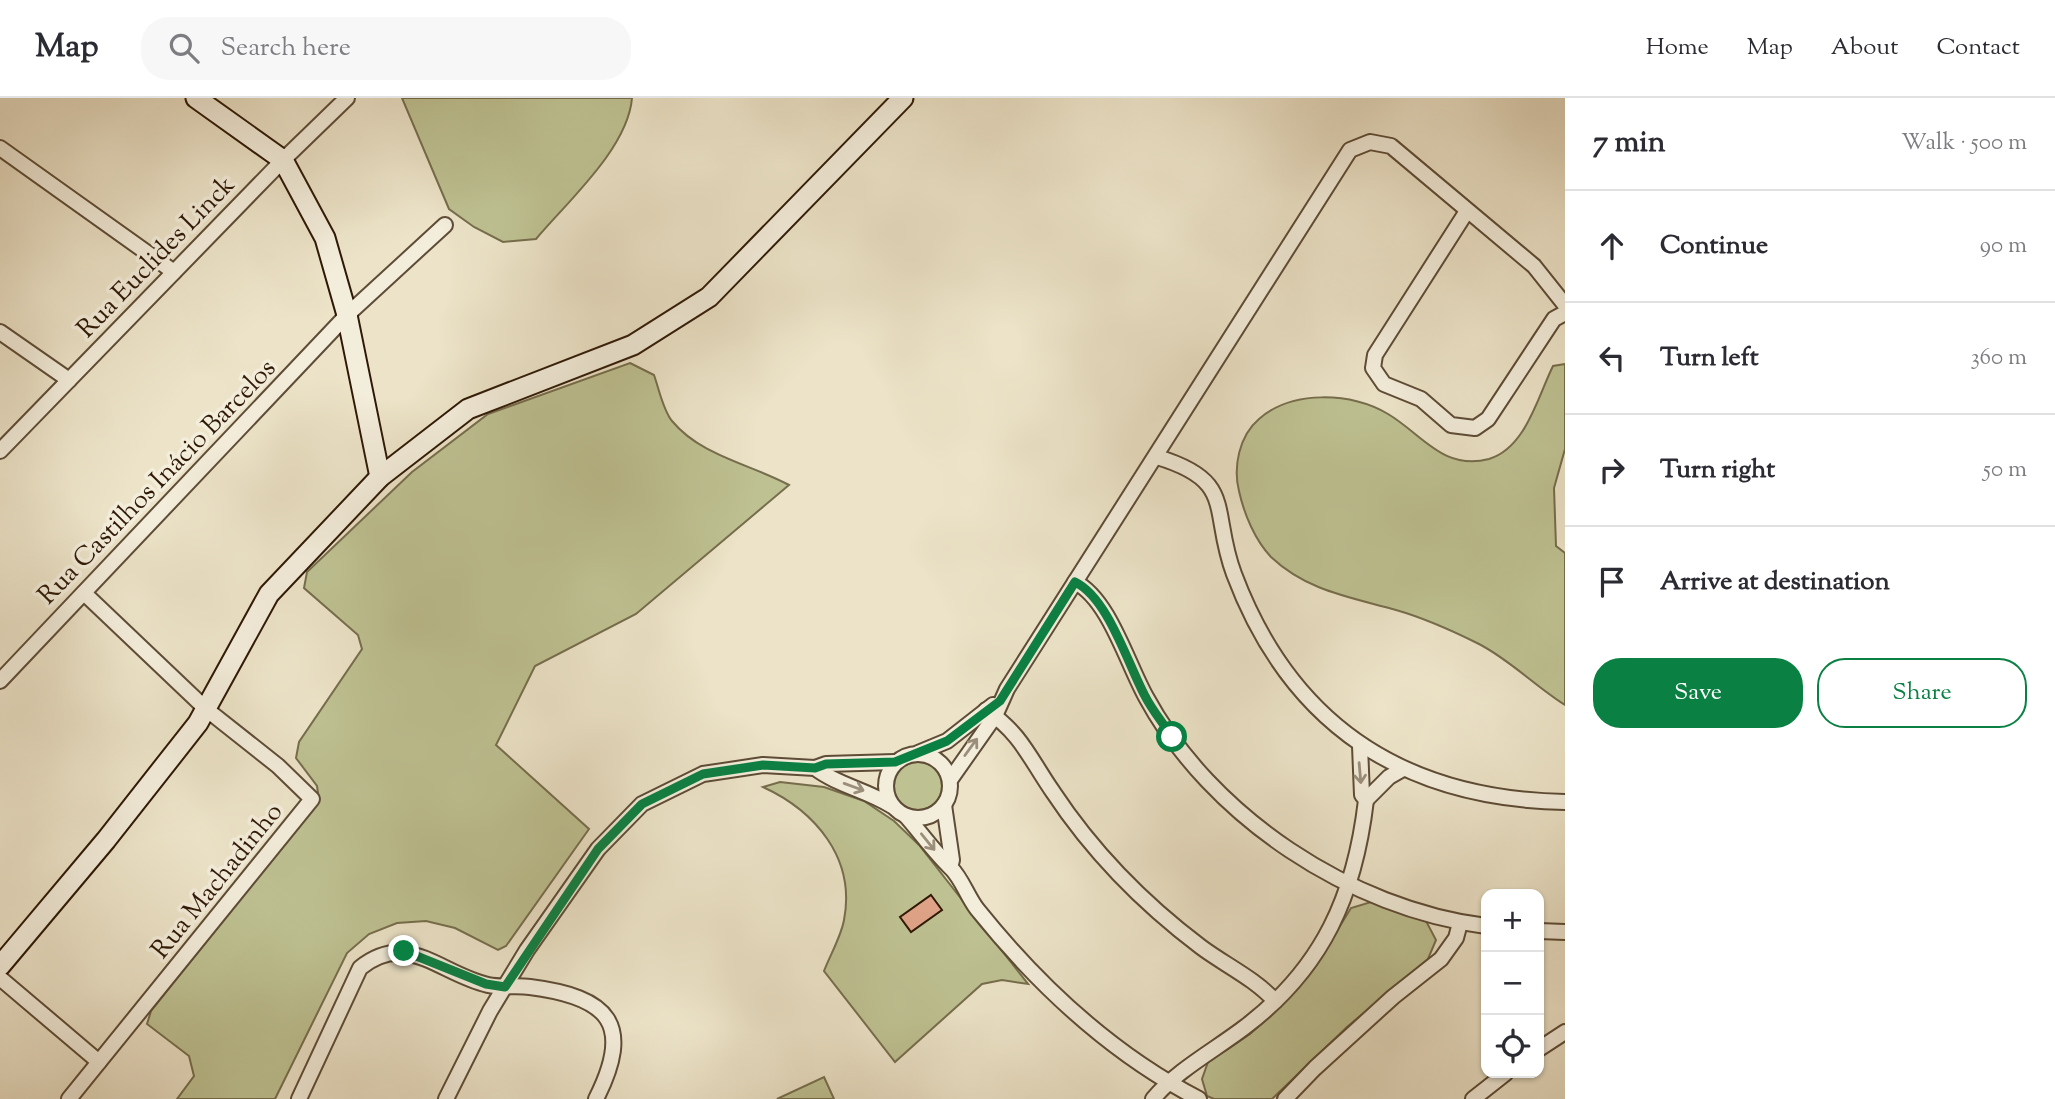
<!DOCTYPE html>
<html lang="en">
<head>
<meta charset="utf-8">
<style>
  :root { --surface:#fff; --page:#f7f7f7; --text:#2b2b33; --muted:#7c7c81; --line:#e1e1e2; --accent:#0b8043 }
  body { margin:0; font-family:"Sorts Mill Goudy",serif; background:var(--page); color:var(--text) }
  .controls { position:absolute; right:21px; bottom:21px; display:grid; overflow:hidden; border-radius:14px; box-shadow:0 2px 5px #0004 }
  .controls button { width:63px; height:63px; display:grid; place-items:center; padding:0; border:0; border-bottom:2px solid var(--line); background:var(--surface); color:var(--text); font:35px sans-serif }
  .stop { position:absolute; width:21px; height:21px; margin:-16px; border:5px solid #0b8043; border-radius:50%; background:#fff }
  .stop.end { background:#0b8043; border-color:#fff; box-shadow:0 2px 7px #0008 }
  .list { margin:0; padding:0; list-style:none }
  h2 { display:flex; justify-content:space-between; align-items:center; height:91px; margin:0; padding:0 28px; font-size:30px }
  h2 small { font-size:23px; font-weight:400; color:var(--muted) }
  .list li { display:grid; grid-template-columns:46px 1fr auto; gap:21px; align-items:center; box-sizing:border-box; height:112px; padding:0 28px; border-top:2px solid var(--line) }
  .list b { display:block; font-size:26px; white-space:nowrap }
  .list em { font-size:23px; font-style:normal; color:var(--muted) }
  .actions { display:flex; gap:14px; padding:21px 28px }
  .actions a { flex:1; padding:16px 0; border:2px solid var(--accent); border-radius:28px; text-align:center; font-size:24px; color:var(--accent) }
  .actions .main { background:var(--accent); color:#fff }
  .icon { flex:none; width:38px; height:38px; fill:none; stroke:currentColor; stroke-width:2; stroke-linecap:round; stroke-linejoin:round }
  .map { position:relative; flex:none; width:1565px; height:1001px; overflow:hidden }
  header { display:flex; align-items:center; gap:42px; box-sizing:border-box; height:98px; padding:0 35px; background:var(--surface); border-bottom:2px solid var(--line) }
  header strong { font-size:33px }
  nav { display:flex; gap:38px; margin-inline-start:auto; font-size:24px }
  .search { width:490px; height:63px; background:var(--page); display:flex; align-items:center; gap:18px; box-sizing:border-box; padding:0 24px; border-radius:28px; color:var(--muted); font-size:26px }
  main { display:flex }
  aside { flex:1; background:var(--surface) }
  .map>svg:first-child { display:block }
</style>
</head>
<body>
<header>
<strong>Map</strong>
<div class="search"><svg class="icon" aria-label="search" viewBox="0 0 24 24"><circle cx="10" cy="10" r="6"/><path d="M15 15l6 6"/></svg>Search here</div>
<nav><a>Home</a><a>Map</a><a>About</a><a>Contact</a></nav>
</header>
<main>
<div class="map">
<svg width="1565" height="1001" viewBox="0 0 1565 1001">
  <rect width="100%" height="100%" fill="#ece3c8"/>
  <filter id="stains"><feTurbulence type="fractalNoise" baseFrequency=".00286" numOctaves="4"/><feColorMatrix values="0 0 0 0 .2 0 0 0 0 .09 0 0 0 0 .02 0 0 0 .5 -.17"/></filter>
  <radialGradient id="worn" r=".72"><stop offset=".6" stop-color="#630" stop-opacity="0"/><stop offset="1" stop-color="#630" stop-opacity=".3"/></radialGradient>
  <!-- green -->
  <g fill="#bec192" stroke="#766d4c" stroke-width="2">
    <path d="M402 0H632C628 50 568 103 536 141L503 144 474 129 449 111Z"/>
    <path d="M630 265 654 277C659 291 663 312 672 323 701 358 750 366 789 387L636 516 535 568 496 647 589 731 506 848 498 852 455 830 426 823 397 825 369 836 347 855 275 1001H177L194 978 189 958 147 926 151 913 319 702 317 688 296 660 299 644 362 551 358 537 304 490 307 474 412 374 488 316Z"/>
    <path d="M1565 266V351L1554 390 1556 448 1565 455V607C1535 588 1510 562 1479 546 1453 533 1424 520 1396 512 1350 499 1307 493 1271 459 1255 442 1244 416 1239 393 1233 369 1239 338 1259 321 1292 292 1350 294 1388 316 1422 336 1443 373 1489 361 1526 350 1538 298 1553 268Z"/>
    <circle cx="918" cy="688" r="24"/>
    <path d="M780 684 824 689 864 703 894 723 919 747 1028 886 1002 882 982 886 895 964 824 873C830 857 841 839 844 822 856 760 815 713 763 689Z"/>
    <path d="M1371 804 1426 823 1436 842 1428 861 1347 929 1272 1001H1214L1207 998 1202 981 1208 964 1250 936 1281 908 1313 872 1351 810Z"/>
    <path d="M824 979 834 1001H777Z"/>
  </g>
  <!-- building -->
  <path fill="#dfa388" stroke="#2f1906" stroke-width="2" d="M931 797 942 812 911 834 900 819Z"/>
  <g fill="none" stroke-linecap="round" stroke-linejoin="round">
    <!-- street casing -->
    <g stroke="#5e4c36" stroke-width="18">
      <g id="street">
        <path d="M0 50 174 174"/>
        <path d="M1467 113 1375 257 1373 270 1384 286 1421 301 1451 327 1475 330 1488 321 1554 221 1565 215"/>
        <path d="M0 234 69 282"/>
        <path d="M0 353 283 62 347 0"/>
        <path d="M1157 359C1237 383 1210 412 1234 476 1291 628 1405 701 1565 704"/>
        <path d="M1075 484C1109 501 1127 565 1146 599 1211 719 1351 811 1486 828"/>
        <path d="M0 583 347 217 445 127"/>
        <path d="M986 612C1021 635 1030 661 1053 694 1092 753 1144 806 1201 849 1225 867 1254 880 1275 903"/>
        <path d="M918 655 947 643 993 607"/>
        <circle cx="918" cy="688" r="32"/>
        <path d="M815 670C837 687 867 692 892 708"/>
        <path d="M950 682 995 618 1007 591 1350 52 1370 44 1391 48 1534 168 1565 207"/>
        <path d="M1366 702 1389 679 1403 671"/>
        <path d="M944 707 952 762 950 769"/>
        <path d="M906 718C921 735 935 755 951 770 962 781 967 798 977 811 1038 887 1112 956 1199 1001"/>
        <path d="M1539 833 1565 834"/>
        <path d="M0 880 99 964"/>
        <path d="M1539 951 1565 934"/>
        <path d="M69 1001 312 701 278 668 206 611 84 495"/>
        <path d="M299 1001 360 870C407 832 440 876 488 887 502 890 516 887 530 889 609 899 634 926 596 1001"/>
        <path d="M446 1001 490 913 527 852 598 751 642 706 703 676 763 667 815 670 826 666 895 664"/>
        <path d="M1153 1001C1177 972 1215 952 1245 929 1323 870 1355 797 1366 702L1362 697 1360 648"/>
        <path d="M1285 1001 1315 970 1393 899 1441 861 1456 840 1460 825"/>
        <path d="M1473 1001 1506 975"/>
      </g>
    </g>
    <!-- secondary casing -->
    <g stroke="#2f1906" stroke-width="23">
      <g id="secondary">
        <path d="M196 0 283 62 325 140 347 217 380 379"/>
        <path d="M0 868 106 742 198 625 269 496 380 379 468 311 633 247 709 199 903 0"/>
      </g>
    </g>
    <!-- street -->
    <use href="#street" stroke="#f3eddb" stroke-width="14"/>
    <!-- secondary -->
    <use href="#secondary" stroke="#f3eddb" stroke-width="19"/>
  </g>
  <!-- one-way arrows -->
  <defs><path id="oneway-shaft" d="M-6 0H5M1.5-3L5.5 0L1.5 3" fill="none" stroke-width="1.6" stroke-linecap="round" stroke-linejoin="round" transform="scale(1.75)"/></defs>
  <g stroke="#9b8e7b">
    <use href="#oneway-shaft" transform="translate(971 649) rotate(-54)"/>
    <use href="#oneway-shaft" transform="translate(1360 675) rotate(85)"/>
    <use href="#oneway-shaft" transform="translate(854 689) rotate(20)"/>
    <use href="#oneway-shaft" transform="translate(928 744) rotate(51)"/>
  </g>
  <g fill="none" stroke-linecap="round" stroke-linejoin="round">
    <!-- route -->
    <path stroke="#0b8043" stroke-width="9" d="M404 853 486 886 505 889 598 751 642 706 703 676 763 667 815 670 826 666 895 664 947 643 1000 603 1075 484C1108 500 1127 564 1145 598 1152 612 1163 625 1172 639"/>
  </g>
  <g text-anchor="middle" stroke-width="7" stroke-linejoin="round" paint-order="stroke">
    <!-- street labels -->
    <g font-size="26" fill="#2f1906" stroke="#f3eddb">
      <text transform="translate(155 158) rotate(-46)" y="9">Rua Euclides Linck</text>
      <text transform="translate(156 383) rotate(-46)" y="9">Rua Castilhos Inácio Barcelos</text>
      <text transform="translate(216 782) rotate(-51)" y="9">Rua Machadinho</text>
    </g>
  </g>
  <rect width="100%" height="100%" filter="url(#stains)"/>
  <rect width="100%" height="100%" fill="url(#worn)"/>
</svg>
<div class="controls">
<button>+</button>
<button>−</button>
<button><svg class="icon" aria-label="locate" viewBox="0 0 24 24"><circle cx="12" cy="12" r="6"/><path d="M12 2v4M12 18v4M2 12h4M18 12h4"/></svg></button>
</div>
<div class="stop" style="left:1172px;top:639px"></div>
<div class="stop end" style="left:404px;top:853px"></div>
</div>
<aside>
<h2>7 min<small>Walk · 500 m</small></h2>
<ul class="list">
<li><svg class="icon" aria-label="ahead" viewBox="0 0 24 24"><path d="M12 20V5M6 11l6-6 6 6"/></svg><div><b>Continue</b></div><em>90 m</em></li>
<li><svg class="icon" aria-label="left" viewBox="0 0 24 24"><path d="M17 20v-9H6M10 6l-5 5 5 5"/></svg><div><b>Turn left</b></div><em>360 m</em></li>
<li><svg class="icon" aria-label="right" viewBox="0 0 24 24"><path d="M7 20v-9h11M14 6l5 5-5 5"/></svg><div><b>Turn right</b></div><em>50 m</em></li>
<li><svg class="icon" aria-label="arrive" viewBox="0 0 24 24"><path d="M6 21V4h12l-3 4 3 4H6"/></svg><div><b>Arrive at destination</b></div></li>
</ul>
<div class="actions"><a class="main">Save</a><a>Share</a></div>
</aside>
</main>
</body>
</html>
